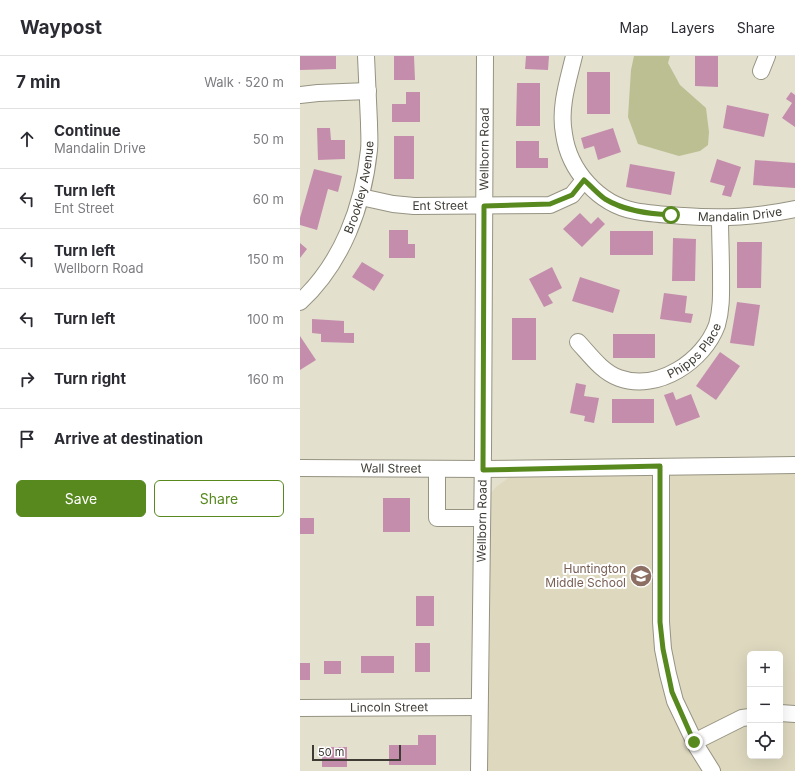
<!DOCTYPE html>
<html lang="en">
<head>
<meta charset="utf-8">
<style>
  :root { --surface:#fff; --page:#f7f7f7; --text:#2b2b33; --muted:#7c7c81; --line:#e1e1e2; --accent:#57891e }
  body { margin:0; font-family:Inter,sans-serif; background:var(--page); color:var(--text) }
  .controls { position:absolute; right:12px; bottom:12px; display:grid; overflow:hidden; border-radius:6px; box-shadow:0 4px 16px #0002 }
  .controls button { width:36px; height:36px; display:grid; place-items:center; padding:0; border:0; border-bottom:1px solid var(--line); background:var(--surface); color:var(--text); font:20px sans-serif }
  .scale { position:absolute; left:12px; bottom:10px; width:89px; box-sizing:border-box; padding-left:4px; border:2px solid #3d3b34; border-top:0; font-size:11px; line-height:14px; white-space:nowrap; color:#3d3b34; -webkit-text-stroke:3px #fff; paint-order:stroke }
  .stop { position:absolute; width:12px; height:12px; margin:-9px; border:3px solid #57891e; border-radius:50%; background:#fff }
  .stop.end { background:#57891e; border-color:#fff; box-shadow:0 1px 4px #0008 }
  .list { margin:0; padding:0; list-style:none }
  h2 { display:flex; justify-content:space-between; align-items:center; height:52px; margin:0; padding:0 16px; font-size:17px }
  h2 small { font-size:13px; font-weight:400; color:var(--muted) }
  .list li { display:grid; grid-template-columns:26px 1fr auto; gap:12px; align-items:center; box-sizing:border-box; height:60px; padding:0 16px; border-top:1px solid var(--line) }
  .list b { display:block; font-size:15px; white-space:nowrap }
  .list p { margin:0; font-size:13px; white-space:nowrap; color:var(--muted) }
  .list em { font-size:13px; font-style:normal; color:var(--muted) }
  .actions { display:flex; gap:8px; padding:12px 16px }
  .actions a { flex:1; padding:9px 0; border:1px solid var(--accent); border-radius:6px; text-align:center; font-size:14px; color:var(--accent) }
  .actions .main { background:var(--accent); color:#fff }
  .icon { flex:none; width:22px; height:22px; fill:none; stroke:currentColor; stroke-width:2; stroke-linecap:round; stroke-linejoin:round }
  .map { position:relative; flex:none; width:495px; height:715px; overflow:hidden }
  header { display:flex; align-items:center; gap:24px; box-sizing:border-box; height:56px; padding:0 20px; background:var(--surface); border-bottom:1px solid var(--line) }
  header strong { font-size:19px }
  nav { display:flex; gap:22px; margin-inline-start:auto; font-size:14px }
  main { display:flex }
  aside { flex:1; background:var(--surface) }
  .map>svg:first-child { display:block }
</style>
</head>
<body>
<header>
<strong>Waypost</strong>
<nav><a>Map</a><a>Layers</a><a>Share</a></nav>
</header>
<main>
<aside>
<h2>7 min<small>Walk · 520 m</small></h2>
<ul class="list">
<li><svg class="icon" aria-label="ahead" viewBox="0 0 24 24"><path d="M12 20V5M6 11l6-6 6 6"/></svg><div><b>Continue</b><p>Mandalin Drive</p></div><em>50 m</em></li>
<li><svg class="icon" aria-label="left" viewBox="0 0 24 24"><path d="M17 20v-9H6M10 6l-5 5 5 5"/></svg><div><b>Turn left</b><p>Ent Street</p></div><em>60 m</em></li>
<li><svg class="icon" aria-label="left" viewBox="0 0 24 24"><path d="M17 20v-9H6M10 6l-5 5 5 5"/></svg><div><b>Turn left</b><p>Wellborn Road</p></div><em>150 m</em></li>
<li><svg class="icon" aria-label="left" viewBox="0 0 24 24"><path d="M17 20v-9H6M10 6l-5 5 5 5"/></svg><div><b>Turn left</b></div><em>100 m</em></li>
<li><svg class="icon" aria-label="right" viewBox="0 0 24 24"><path d="M7 20v-9h11M14 6l5 5-5 5"/></svg><div><b>Turn right</b></div><em>160 m</em></li>
<li><svg class="icon" aria-label="arrive" viewBox="0 0 24 24"><path d="M6 21V4h12l-3 4 3 4H6"/></svg><div><b>Arrive at destination</b></div></li>
</ul>
<div class="actions"><a class="main">Save</a><a>Share</a></div>
</aside>
<div class="map">
<svg width="495" height="715" viewBox="0 0 495 715">
  <rect width="100%" height="100%" fill="#e3e0ce"/>
  <!-- built -->
  <path fill="#ddd8be" fill-rule="evenodd" d="M495 416V715H186V443L196 431 211 420ZM450 598H480V700H450Z"/>
  <!-- green -->
  <path fill="#bbbf91" d="M334 0H370L368 7 380 29 406 52 409 76 408 89 400 95 379 100 338 88 328 61 331 14Z"/>
  <!-- building -->
  <g fill="#c48dac">
    <path d="M0 0H36V13L0 14Z"/>
    <path d="M94 0H114L115 24H94Z"/>
    <path d="M226 0H249L248 14 225 13Z"/>
    <path d="M395 0H418V31L395 30Z"/>
    <rect x="287" y="16" width="23" height="42"/>
    <path d="M217 27H240V70H216Z"/>
    <path d="M106 36H120V66H92V48H106Z"/>
    <path d="M491 36 495 39V71L482 62 492 47 486 43Z"/>
    <path d="M427 49 469 58 464 81 423 72Z"/>
    <path d="M17 72H30L31 84H45V103L18 104Z"/>
    <path d="M313 72 321 96 298 104 294 90 284 93 281 82Z"/>
    <rect x="94" y="80" width="20" height="43"/>
    <path d="M216 85H239V102H248V112H216Z"/>
    <path d="M417 103 441 111 431 141 422 139 425 130 410 126Z"/>
    <path d="M455 104 495 107V132L453 129Z"/>
    <path d="M330 108 375 116 371 139 326 131Z"/>
    <path d="M14 113 42 120 38 136 28 133 17 174 0 169V162Z"/>
    <path d="M280 157 291 168 298 161 305 168 282 191 263 173Z"/>
    <path d="M89 174H108V188H115V202H89Z"/>
    <rect x="310" y="175" width="43" height="24"/>
    <path d="M373 182 396 183 395 225H372Z"/>
    <path d="M437 186H462L461 232H437Z"/>
    <path d="M0 187 7 193 0 202Z"/>
    <path d="M62 206 84 219 74 235 52 221Z"/>
    <path d="M252 211 262 232 248 239 253 247 244 251 229 223Z"/>
    <path d="M280 221 320 234 313 257 272 245Z"/>
    <path d="M364 237 387 240 385 257 393 258 391 267 360 263Z"/>
    <path d="M437 246 460 249 454 290 430 287Z"/>
    <rect x="212" y="262" width="24" height="42"/>
    <path d="M12 263 44 265V277H54V287L21 286V278L12 277Z"/>
    <rect x="313" y="278" width="42" height="24"/>
    <path d="M0 280 16 304 0 314Z"/>
    <path d="M420 296 440 310 416 344 396 330Z"/>
    <path d="M276 327 286 329 284 340 299 342 294 367 284 365 285 360 270 357Z"/>
    <path d="M373 336 376 344 391 338 400 361 376 370 364 339Z"/>
    <rect x="312" y="343" width="42" height="24"/>
    <rect x="83" y="442" width="27" height="34"/>
    <rect x="0" y="462" width="14" height="16"/>
    <rect x="116" y="540" width="18" height="30"/>
    <rect x="115" y="587" width="15" height="29"/>
    <rect x="61" y="600" width="33" height="17"/>
    <rect x="24" y="605" width="17" height="13"/>
    <rect x="0" y="607" width="10" height="17"/>
    <path d="M118 679H136V709H89V689H118Z"/>
    <rect x="22" y="691" width="25" height="20"/>
  </g>
  <g fill="none" stroke-linecap="round" stroke-linejoin="round">
    <!-- minor casing -->
    <g stroke="#969382" stroke-width="18">
      <g id="minor">
        <path id="s1" d="M274 0C268 25 259 52 264 78 269 114 298 148 335 155 351 158 368 159 384 160 424 163 456 161 495 153"/>
        <path d="M461 15 467 0"/>
        <path d="M0 39 18 37 68 35"/>
        <path id="s2" d="M61 141 93 148 114 150 250 149 272 139 284 124"/>
        <path id="s3" d="M0 246C42 207 63 151 69 94 70 85 69 76 69 67 68 45 67 22 66 0"/>
        <path id="s4" d="M278 286C290 299 302 316 319 322 358 336 404 305 417 269 422 252 421 235 421 217 421 199 420 180 420 162"/>
        <path d="M361 411V566L363 593 368 618 375 645 397 691 412 715"/>
        <path id="s5" d="M0 412 183 413 495 409"/>
        <path d="M137 413V462H182"/>
        <path id="s6" d="M0 652 178 651"/>
        <path d="M480 657 495 658"/>
        <path d="M394 686 442 662 450 661"/>
        <path id="s7" d="M179 715 183 397 185 0"/>
      </g>
    </g>
    <!-- minor -->
    <use href="#minor" stroke="#fff" stroke-width="16"/>
  </g>
  <g fill="none" stroke-linecap="round" stroke-linejoin="round">
    <!-- route -->
    <path stroke="#57891e" stroke-width="5" d="M371 159C348 158 325 155 305 143 298 138 291 130 284 124L272 139 250 148 184 150 183 414 360 410V566L363 593 372 636 394 686"/>
  </g>
  <!-- icons -->
  <defs>
    <g id="school-disc" transform="scale(1.15)"><circle r="9.5" fill="#8d6e63" stroke="#fff"/><path d="M0-5L7-2L0 1L-7-2ZM-4 1L0 2.5L4 1V4Q0 6-4 4Z" fill="#fff"/></g>
  </defs>
  <g fill-rule="evenodd">
    <use href="#school-disc" x="341" y="520"/>
  </g>
  <g text-anchor="middle" stroke-width="4" stroke-linejoin="round" paint-order="stroke">
    <!-- street labels -->
    <g font-size="12" fill="#3d3b34" stroke="#fff">
      <text dy="4" stroke="none"><textPath href="#s7" startOffset="622">Wellborn Road</textPath></text>
      <text dy="4" stroke="none"><textPath href="#s3" startOffset="132">Brookley Avenue</textPath></text>
      <text dy="4" stroke="none"><textPath href="#s2" startOffset="80">Ent Street</textPath></text>
      <text dy="4" stroke="none"><textPath href="#s1" startOffset="296">Mandalin Drive</textPath></text>
      <text dy="4" stroke="none"><textPath href="#s4" startOffset="142">Phipps Place</textPath></text>
      <text dy="4" stroke="none"><textPath href="#s5" startOffset="91">Wall Street</textPath></text>
      <text dy="4" stroke="none"><textPath href="#s7" startOffset="250">Wellborn Road</textPath></text>
      <text dy="4" stroke="none"><textPath href="#s6" startOffset="89">Lincoln Street</textPath></text>
    </g>
    <!-- education labels -->
    <g font-size="12" fill="#785e54" stroke="#fff" text-anchor="end">
      <text x="326" y="517">Huntington<tspan x="326" dy="14">Middle School</tspan></text>
    </g>
  </g>
</svg>
<div class="controls">
<button>+</button>
<button>−</button>
<button><svg class="icon" aria-label="locate" viewBox="0 0 24 24"><circle cx="12" cy="12" r="6"/><path d="M12 2v4M12 18v4M2 12h4M18 12h4"/></svg></button>
</div>
<div class="scale">50 m</div>
<div class="stop" style="left:371px;top:159px"></div>
<div class="stop end" style="left:394px;top:686px"></div>
</div>
</main>
</body>
</html>
